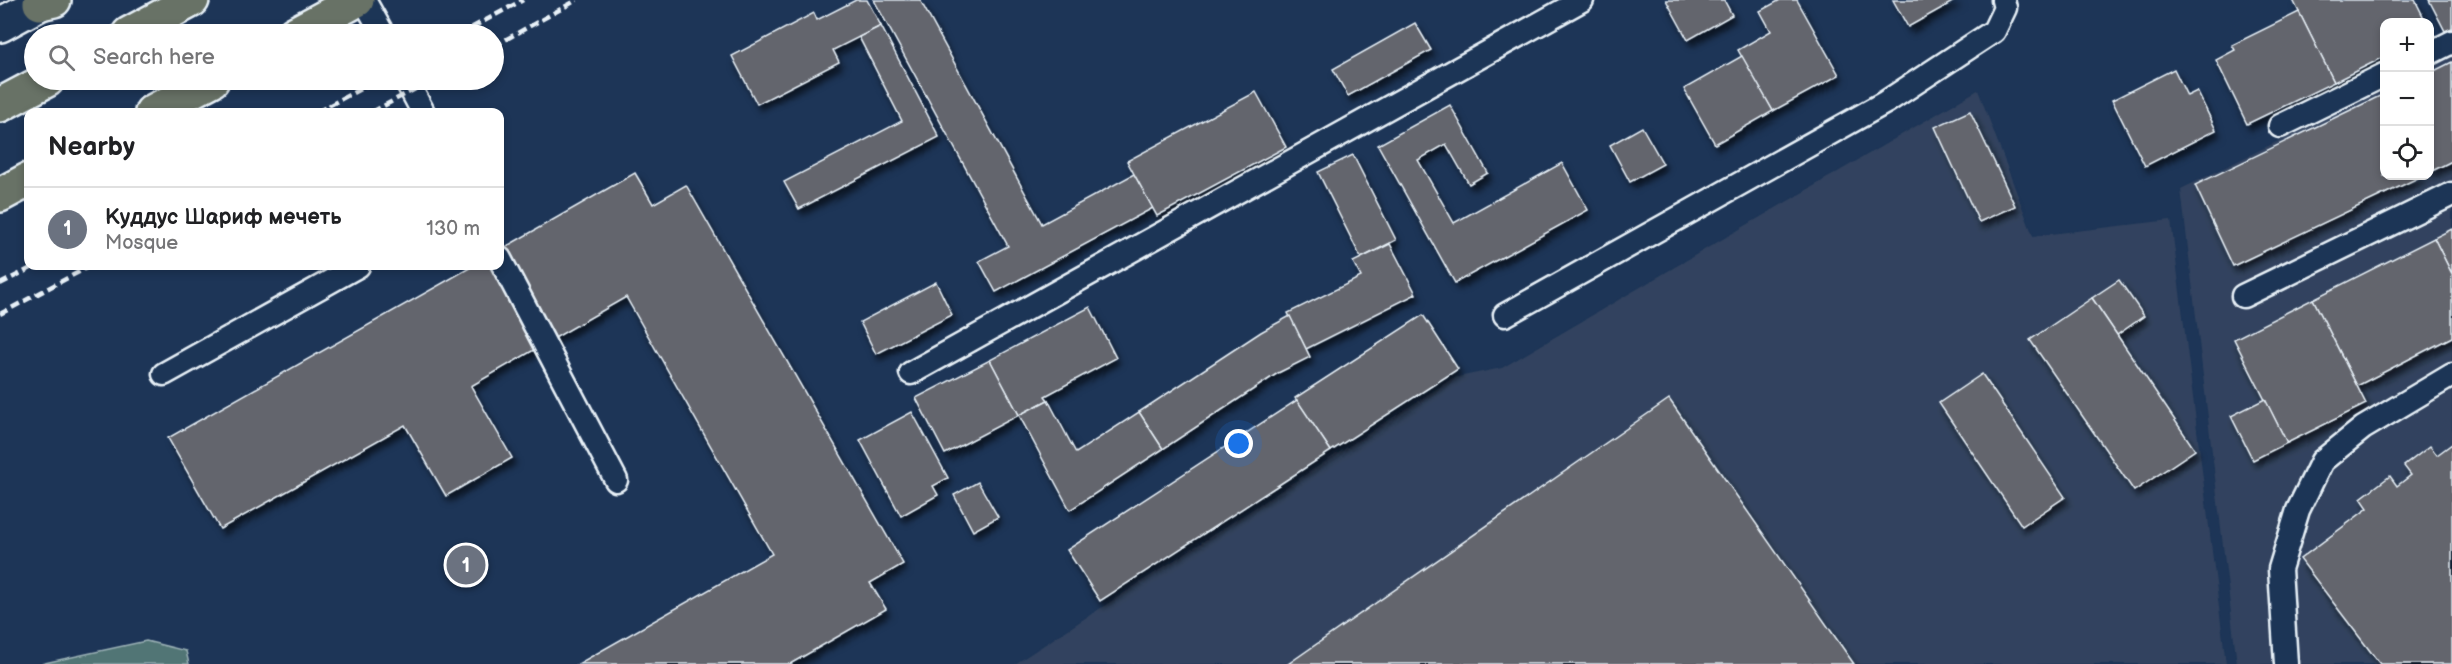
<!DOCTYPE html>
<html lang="en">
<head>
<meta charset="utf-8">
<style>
  :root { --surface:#fff; --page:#f6f6f6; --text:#202124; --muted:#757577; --line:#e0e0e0; --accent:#2563eb }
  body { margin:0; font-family:"Balsamiq Sans",sans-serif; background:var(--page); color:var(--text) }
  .controls { position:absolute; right:18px; top:18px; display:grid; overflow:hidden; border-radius:12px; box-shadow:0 3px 9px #0003 }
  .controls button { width:54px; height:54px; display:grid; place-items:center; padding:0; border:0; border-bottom:2px solid var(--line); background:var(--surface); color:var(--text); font:30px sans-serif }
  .you { position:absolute; left:1239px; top:444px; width:21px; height:21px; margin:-15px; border:4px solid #fff; border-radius:50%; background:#1a73e8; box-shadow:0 0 0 9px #1a73e833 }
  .badge { display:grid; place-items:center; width:39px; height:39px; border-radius:50%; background:var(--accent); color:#fff; font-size:20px; font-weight:700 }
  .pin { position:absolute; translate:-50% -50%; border:3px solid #fff; box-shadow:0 2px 6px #0006 }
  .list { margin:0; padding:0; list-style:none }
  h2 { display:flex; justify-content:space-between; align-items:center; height:78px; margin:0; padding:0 24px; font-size:26px }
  h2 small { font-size:20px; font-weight:400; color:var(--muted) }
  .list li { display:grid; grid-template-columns:39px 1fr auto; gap:18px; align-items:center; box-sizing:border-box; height:84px; padding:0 24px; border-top:2px solid var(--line) }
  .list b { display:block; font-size:22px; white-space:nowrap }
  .list p { margin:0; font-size:20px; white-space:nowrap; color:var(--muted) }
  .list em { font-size:20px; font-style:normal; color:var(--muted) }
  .icon { flex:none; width:33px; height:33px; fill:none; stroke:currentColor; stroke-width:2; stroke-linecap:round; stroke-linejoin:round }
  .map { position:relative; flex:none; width:2452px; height:664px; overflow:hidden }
  .search { position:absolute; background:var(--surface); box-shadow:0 3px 9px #0003; left:24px; top:24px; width:480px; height:66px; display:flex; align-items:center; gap:15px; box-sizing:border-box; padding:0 21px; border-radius:33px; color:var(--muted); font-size:22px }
  .panel { position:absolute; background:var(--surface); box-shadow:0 3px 9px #0003; left:24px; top:108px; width:480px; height:162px; border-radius:12px }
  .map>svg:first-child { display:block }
</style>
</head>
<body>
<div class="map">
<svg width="2452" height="664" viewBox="0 0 2452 664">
  <defs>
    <filter id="shadow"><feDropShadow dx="3.5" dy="6" stdDeviation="3" flood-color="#0009"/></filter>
  </defs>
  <rect width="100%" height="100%" fill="#1d3557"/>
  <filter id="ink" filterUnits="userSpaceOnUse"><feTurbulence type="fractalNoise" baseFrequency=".0167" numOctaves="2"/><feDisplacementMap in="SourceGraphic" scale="12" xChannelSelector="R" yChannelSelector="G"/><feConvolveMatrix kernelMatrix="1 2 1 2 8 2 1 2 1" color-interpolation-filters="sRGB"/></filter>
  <g filter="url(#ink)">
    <!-- built -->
    <g fill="#32435e">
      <path d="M2452 55V664H2237L2181 189 2384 89V176H2430V66Z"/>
      <path d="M1978 90 2033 236 2171 220 2226 664H1015L1453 378 1502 368Z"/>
    </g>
    <!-- green -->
    <path fill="#517475" stroke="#9cb2b6" stroke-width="1.5" d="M146 641 186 651 189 664H40Z"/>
    <!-- building -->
    <g fill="#64656d" stroke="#e8f1f8" stroke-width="1.5" filter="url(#shadow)">
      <path d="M856 0H867L881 26 833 50 839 62 757 104 732 56 814 13 817 20Z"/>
      <path d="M874 0H920L1042 224 1134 174 1153 208 996 292 979 261 1008 246Z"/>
      <path d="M1666 0H1724L1732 15 1688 40Z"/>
      <path d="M1780 0H1797L1839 75 1773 111 1738 50 1771 31 1760 11Z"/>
      <path d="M1893 0H1956L1908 27Z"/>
      <path d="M2293 0H2415L2426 22H2384V57L2334 82Z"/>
      <path d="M2429 0H2452V28L2445 31Z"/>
      <path d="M2299 12 2334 82 2247 124 2216 60 2235 50 2232 45Z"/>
      <path d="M1415 23 1431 50 1348 96 1333 69Z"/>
      <path d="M881 26 939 137 799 209 784 182 902 121 859 37Z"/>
      <path d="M1742 56 1773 111 1715 144 1684 89Z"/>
      <path d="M2452 62V161L2430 172V73Z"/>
      <path d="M2174 69 2187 96 2197 91 2216 130 2145 166 2112 100Z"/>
      <path d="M1256 92 1286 147 1157 216 1127 161Z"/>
      <path d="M2384 94V176H2422L2233 266 2195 185Z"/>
      <path d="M1450 105 1488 173 1469 184 1446 144 1418 160 1454 223 1562 163 1588 210 1455 283 1378 145Z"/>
      <path d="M1970 111 2015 206 1979 222 1935 127Z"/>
      <path d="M1642 127 1663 164 1630 182 1610 145Z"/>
      <path d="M1353 155 1396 240 1361 258 1318 172Z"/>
      <path d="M635 173 653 204 686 185 903 564 870 583 886 609 790 664H578L772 554 626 297 471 386 512 458 446 496 405 425 220 529 168 438 473 266H500V250Z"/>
      <path d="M2452 229V274L2434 238Z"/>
      <path d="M2434 238 2452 274V337L2357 386 2313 299Z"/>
      <path d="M1390 244 1416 294 1306 349 1288 313 1361 277 1353 262Z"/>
      <path d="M2119 280 2144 316 2117 335 2092 298Z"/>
      <path d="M936 282 952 315 876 354 860 322Z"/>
      <path d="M2092 298 2195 450 2134 491 2030 340Z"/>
      <path d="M2313 299 2366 404 2287 443 2234 339Z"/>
      <path d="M1090 307 1116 358 1045 396 1048 400 1019 415 990 360Z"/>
      <path d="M1423 315 1458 369 1331 451 1295 398Z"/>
      <path d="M1290 316 1310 357 1278 373 1163 449 1139 412 1261 332Z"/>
      <path d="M990 360 1019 415 945 454 916 398Z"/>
      <path d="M1982 374 2065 497 2022 526 1939 403Z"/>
      <path d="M1669 399 1854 664H1288Z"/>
      <path d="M2265 399 2287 443 2253 460 2231 416Z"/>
      <path d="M1048 400 1076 453 1139 412 1163 449 1070 510 1019 415Z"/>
      <path d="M1297 400 1331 451 1100 601 1067 550Z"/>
      <path d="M912 412 948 478 933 486 938 495 901 516 860 440Z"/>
      <path d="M2452 444V664H2380L2300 559 2368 508 2361 498 2390 476 2397 486 2411 475 2404 466 2430 446 2437 455Z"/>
      <path d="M978 482 998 517 973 531 954 495Z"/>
    </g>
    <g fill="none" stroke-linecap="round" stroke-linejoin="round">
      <!-- lane casing -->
      <g stroke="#e8f1f8" stroke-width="27">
        <g id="lane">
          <path d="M364 0 383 34"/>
          <path d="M2430 53 2452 42"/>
          <path d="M406 80 423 112"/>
          <path d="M2280 126 2384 75"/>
          <path d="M500 259 616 480"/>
          <path d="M2243 296 2452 194"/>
          <path d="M1505 315 1886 102 1994 31 2005 8 2003 0"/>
          <path d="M911 373 1582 0"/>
          <path d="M164 374 358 266"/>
          <path d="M2286 664 2280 569 2298 510 2322 461 2363 428 2452 375"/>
        </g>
      </g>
      <!-- street casing -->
      <g stroke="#e8f1f8" stroke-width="38">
        <path id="street" d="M0 25 46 0"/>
      </g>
      <!-- primary casing -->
      <g stroke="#e8f1f8" stroke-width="38">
        <g id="primary">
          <path d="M40 3 54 0"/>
          <path d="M129 34 192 0"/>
          <path d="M294 34 357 0"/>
          <path d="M0 105 47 80"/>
          <path d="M152 112 212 80"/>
          <path d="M0 195 28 180"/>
        </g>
      </g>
      <!-- lane -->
      <use href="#lane" stroke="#1d3557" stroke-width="22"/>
      <!-- street -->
      <use href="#street" stroke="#1d3557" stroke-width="33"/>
      <!-- primary -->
      <use href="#primary" stroke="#687266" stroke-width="33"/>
      <!-- rail -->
      <g stroke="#e8f1f8" stroke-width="4.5" stroke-dasharray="9 4.5" stroke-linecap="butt">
        <path d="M460 34 523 0"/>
        <path d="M494 46 577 0"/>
        <path d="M317 112 377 80"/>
        <path d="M372 112 432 80"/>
        <path d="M0 284 35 266"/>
        <path d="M0 314 90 266"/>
      </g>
    </g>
  </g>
</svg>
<div class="controls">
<button>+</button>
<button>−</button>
<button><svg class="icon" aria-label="locate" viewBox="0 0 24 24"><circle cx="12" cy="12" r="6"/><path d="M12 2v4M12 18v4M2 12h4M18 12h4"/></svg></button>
</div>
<div class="you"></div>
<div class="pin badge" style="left:466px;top:565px;background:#6b7280">1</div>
<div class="search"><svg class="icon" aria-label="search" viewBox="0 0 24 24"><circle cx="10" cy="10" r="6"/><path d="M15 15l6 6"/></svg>Search here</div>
<section class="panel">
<h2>Nearby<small></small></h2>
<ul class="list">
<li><span class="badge" style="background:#6b7280">1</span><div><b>Куддус Шариф мечеть</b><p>Mosque</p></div><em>130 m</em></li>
</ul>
</section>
</div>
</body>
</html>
